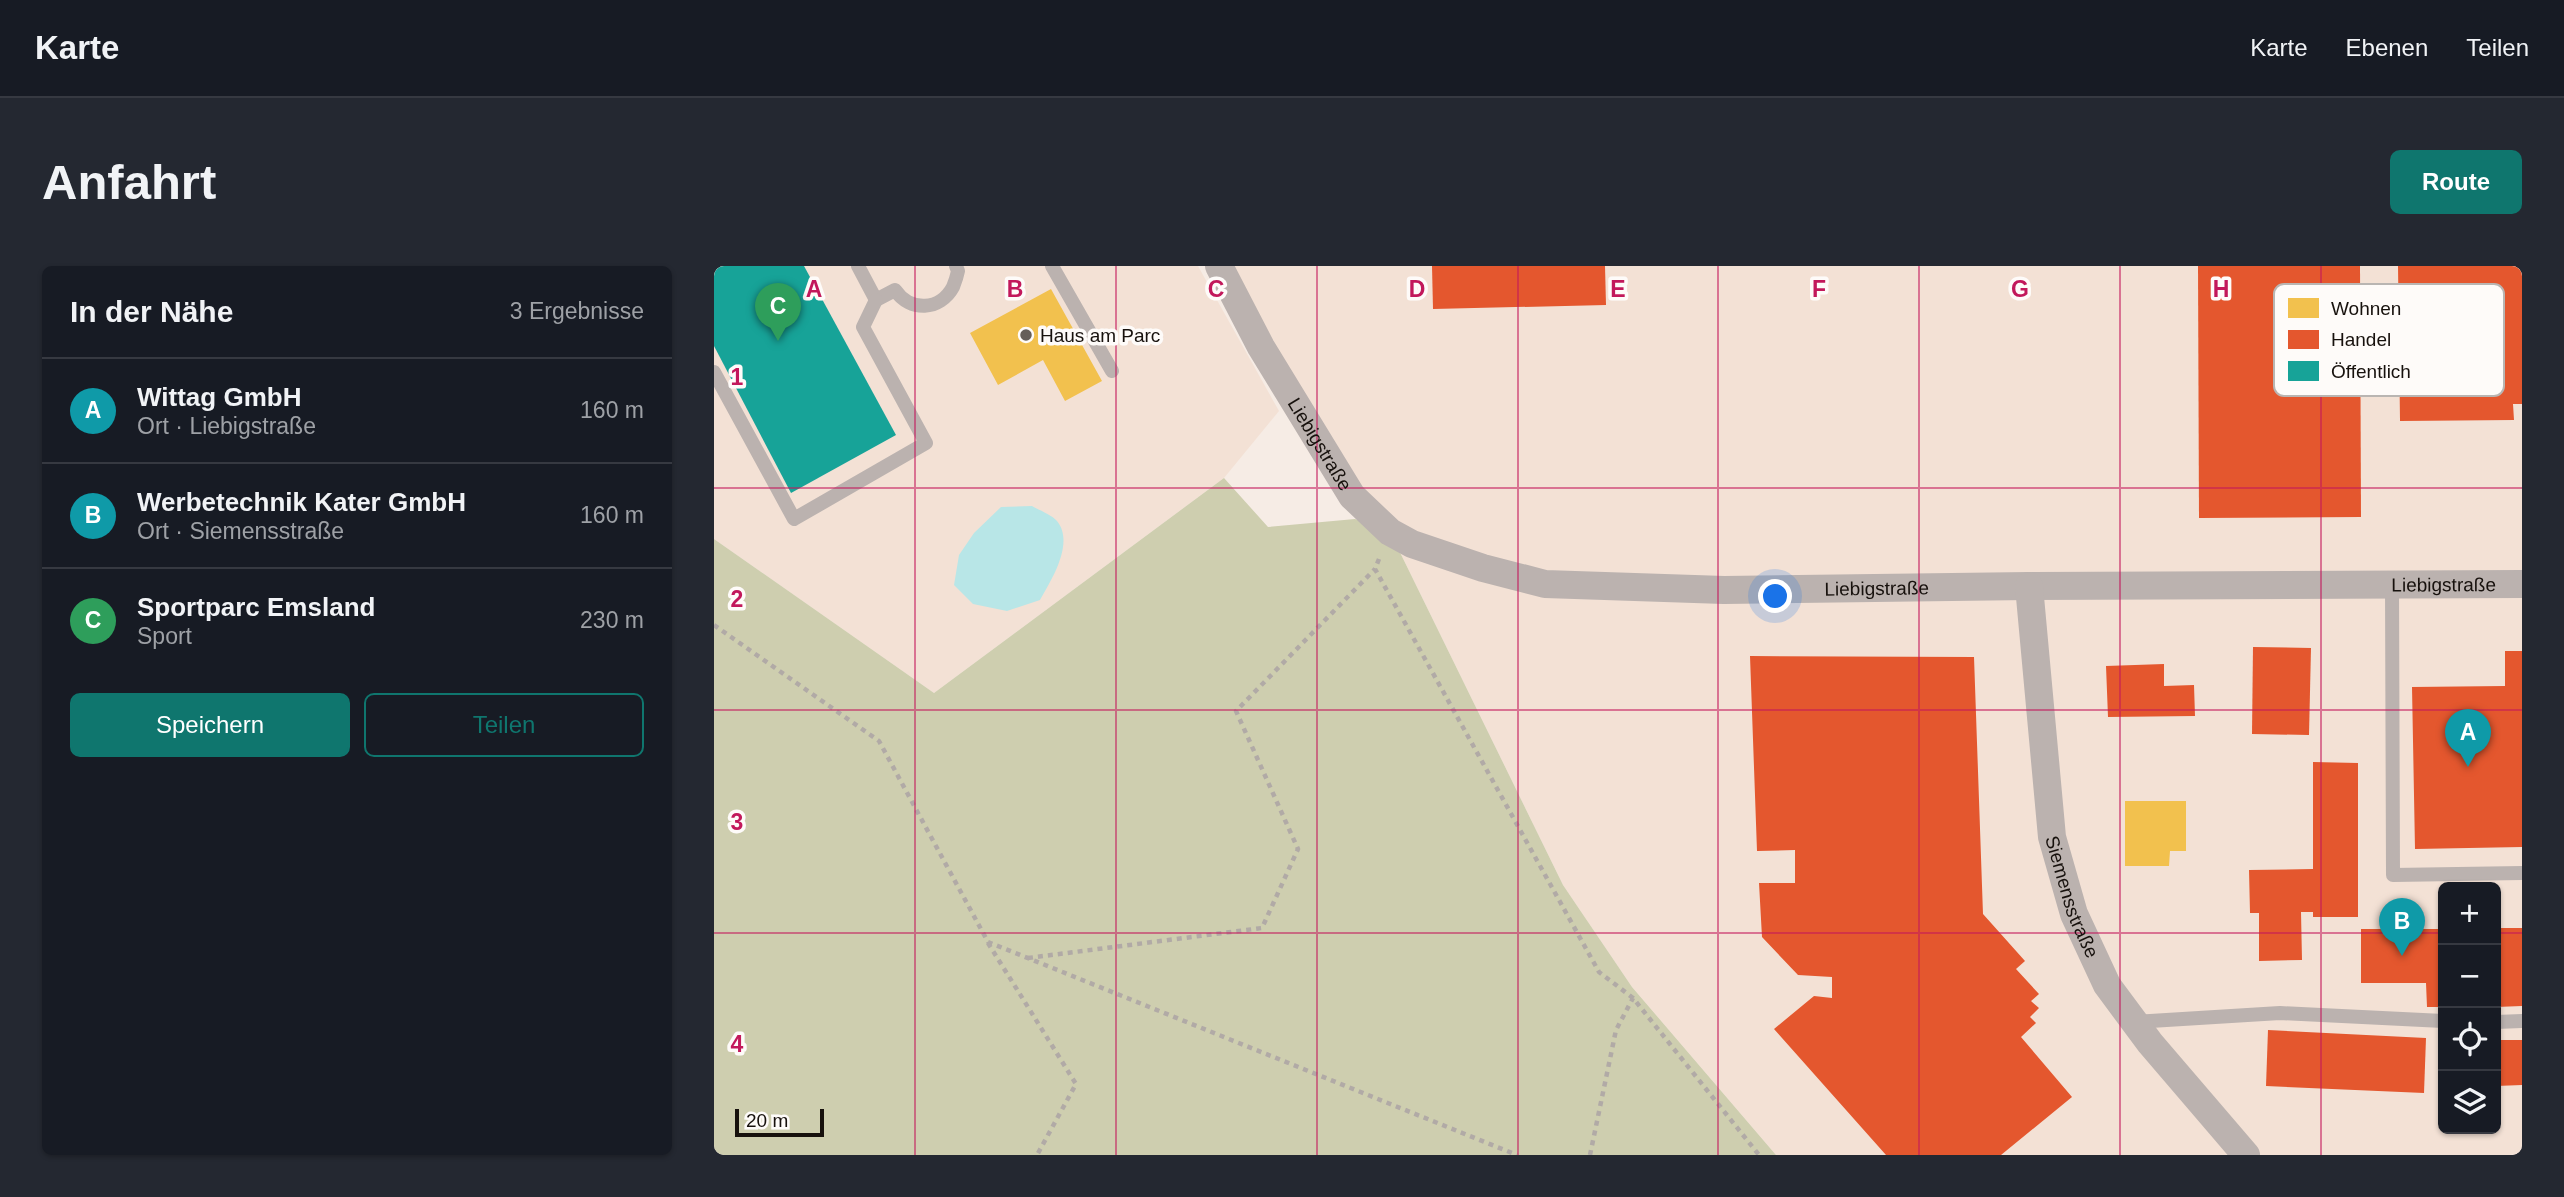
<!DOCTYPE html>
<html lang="de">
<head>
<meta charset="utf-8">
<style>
  :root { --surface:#171b24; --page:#242831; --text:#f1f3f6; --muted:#9ea1a6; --line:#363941; --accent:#0f766e }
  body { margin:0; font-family:Arial,sans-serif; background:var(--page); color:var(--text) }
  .controls { position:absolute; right:21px; bottom:21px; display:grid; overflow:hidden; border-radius:10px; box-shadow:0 2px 5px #0004 }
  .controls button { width:63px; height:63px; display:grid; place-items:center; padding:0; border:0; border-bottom:2px solid var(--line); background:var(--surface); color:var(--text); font:35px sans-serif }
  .scale { position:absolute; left:21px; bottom:18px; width:89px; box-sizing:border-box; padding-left:7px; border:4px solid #17110d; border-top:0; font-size:19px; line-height:24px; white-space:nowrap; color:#17110d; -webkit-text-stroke:5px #fefbf9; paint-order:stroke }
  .you { position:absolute; left:1062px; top:331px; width:24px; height:24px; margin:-18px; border:5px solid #fff; border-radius:50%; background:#1a73e8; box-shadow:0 0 0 10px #1a73e833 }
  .badge { display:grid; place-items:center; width:46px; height:46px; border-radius:50%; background:var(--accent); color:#fff; font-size:23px; font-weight:700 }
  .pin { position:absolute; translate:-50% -58px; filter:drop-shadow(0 2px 4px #0008) }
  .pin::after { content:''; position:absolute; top:37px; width:24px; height:21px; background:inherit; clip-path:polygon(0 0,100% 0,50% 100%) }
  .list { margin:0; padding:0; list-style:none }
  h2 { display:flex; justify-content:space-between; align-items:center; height:91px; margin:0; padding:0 28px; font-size:30px }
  h2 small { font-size:23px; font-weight:400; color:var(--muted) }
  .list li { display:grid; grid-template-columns:46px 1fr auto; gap:21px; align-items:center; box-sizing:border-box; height:105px; padding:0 28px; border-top:2px solid var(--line) }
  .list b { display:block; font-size:26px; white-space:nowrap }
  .list p { margin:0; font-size:23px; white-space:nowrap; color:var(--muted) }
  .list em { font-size:23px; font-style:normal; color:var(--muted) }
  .actions { display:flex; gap:14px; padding:21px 28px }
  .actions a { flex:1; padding:16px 0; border:2px solid var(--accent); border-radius:10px; text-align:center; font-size:24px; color:var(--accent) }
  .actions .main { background:var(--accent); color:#fff }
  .icon { flex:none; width:38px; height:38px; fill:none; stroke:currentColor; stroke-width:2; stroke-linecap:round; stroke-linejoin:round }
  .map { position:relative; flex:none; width:1808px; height:889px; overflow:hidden; border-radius:10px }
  header { display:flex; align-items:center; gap:42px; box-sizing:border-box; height:98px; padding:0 35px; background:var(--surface); border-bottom:2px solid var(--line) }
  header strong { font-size:33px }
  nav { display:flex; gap:38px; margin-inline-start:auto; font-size:24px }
  .intro { display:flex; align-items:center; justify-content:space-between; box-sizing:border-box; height:168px; padding:0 42px }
  h1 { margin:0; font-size:49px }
  .button { padding:18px 32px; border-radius:10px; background:var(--accent); color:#fff; font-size:24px; font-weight:700 }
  main { display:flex; gap:42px; padding:0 42px }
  aside { flex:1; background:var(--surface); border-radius:10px; box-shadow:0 2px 5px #0004 }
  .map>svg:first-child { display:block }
</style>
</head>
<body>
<header>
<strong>Karte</strong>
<nav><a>Karte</a><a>Ebenen</a><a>Teilen</a></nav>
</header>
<div class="intro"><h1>Anfahrt</h1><a class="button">Route</a></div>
<main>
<aside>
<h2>In der Nähe<small>3 Ergebnisse</small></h2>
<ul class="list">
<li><span class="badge" style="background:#0f9aa8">A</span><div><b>Wittag GmbH</b><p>Ort · Liebigstraße</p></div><em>160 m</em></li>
<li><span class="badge" style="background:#0f9aa8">B</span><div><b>Werbetechnik Kater GmbH</b><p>Ort · Siemensstraße</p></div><em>160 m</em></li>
<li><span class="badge" style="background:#2e9e5b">C</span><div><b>Sportparc Emsland</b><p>Sport</p></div><em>230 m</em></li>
</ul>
<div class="actions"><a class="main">Speichern</a><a>Teilen</a></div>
</aside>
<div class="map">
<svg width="1808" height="889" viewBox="0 0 1808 889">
  <rect width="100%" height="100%" fill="#f6ece5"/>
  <!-- built -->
  <g fill="#f3e1d5" fill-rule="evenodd">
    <path d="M0 0H484L565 145 510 212 220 427 0 273Z"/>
    <path d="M518 0H1808V889H1062L918 721 849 619 676 266 638 230ZM1729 621H1782V863H1729Z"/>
  </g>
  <!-- forest -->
  <path fill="#ceceaf" d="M510 212 554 261 641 253 676 266 849 619 918 721 1062 889H0V273L220 427Z"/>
  <!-- water -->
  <path fill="#b8e6e7" d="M318 240C325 244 338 249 343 255 361 277 337 315 326 334L293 345 259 338 240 319 245 289 260 267 287 241Z"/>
  <!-- homes -->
  <g fill="#f2c14e">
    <path d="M337 23 388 115 351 135 329 94 284 119 256 67Z"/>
    <path d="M1411 535H1472V585H1456L1455 600H1411Z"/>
  </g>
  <!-- shops -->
  <g fill="#e4572e">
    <path d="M718 0H891L892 39 719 43Z"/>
    <path d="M1484 0H1646L1647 251 1485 252Z"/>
    <path d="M1684 0H1808V138H1799L1800 154 1686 155Z"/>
    <path d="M1539 381 1597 382 1595 469 1538 468Z"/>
    <path d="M1791 385H1808V581L1701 583 1698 421 1791 420Z"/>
    <path d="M1036 390 1260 391 1269 648 1311 695 1302 703 1325 728 1317 735 1325 742 1316 751 1322 757 1307 771 1358 831 1287 889H1172L1060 763 1100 730 1118 732V711L1084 709 1048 671 1045 617H1081V584L1043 585Z"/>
    <path d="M1450 398V420L1480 419 1481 450 1394 451 1392 400Z"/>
    <path d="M1599 496 1644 497V651H1599V646H1587L1588 694 1545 695V647H1536L1535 604 1599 603Z"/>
    <path d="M1782 662H1808V740L1782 741Z"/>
    <path d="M1647 663H1729V741H1713L1712 717H1647Z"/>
    <path d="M1554 764 1712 772 1710 827 1552 820Z"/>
    <path d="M1782 774H1808V819L1782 820Z"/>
  </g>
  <!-- public -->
  <path fill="#17a398" d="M0 0H90L182 169 77 227 0 80Z"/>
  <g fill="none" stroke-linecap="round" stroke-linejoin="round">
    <!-- path -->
    <g stroke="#b1aaa6" stroke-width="4.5" stroke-dasharray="5 5" stroke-linecap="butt">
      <path d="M665 293 661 303 885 706 919 732 1045 889"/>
      <path d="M0 359 165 475 274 676 803 889"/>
      <path d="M274 677 362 818 323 889"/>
      <path d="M314 692 548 662 584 583 522 445 661 303"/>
      <path d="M876 889 902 764 919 732"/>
    </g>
    <!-- lane -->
    <g stroke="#bbb2af" stroke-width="14">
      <path d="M144 0 162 34 181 24C196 46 226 45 239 21 241 16 243 10 244 5L242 0"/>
      <path d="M338 0 398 105"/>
      <path d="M0 106 80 253 212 177 149 61 162 34"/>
      <path d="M1678 319 1679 609 1808 607"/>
      <path d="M1420 756 1566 747 1729 755"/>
      <path d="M1782 756 1808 755"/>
    </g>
    <!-- street -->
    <g stroke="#bbb2af" stroke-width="28">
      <path id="s1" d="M505 0 547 81 638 230 676 266 698 278 769 302 831 318 1010 324 1315 320 1808 318"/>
      <path id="s2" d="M1315 320 1338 571 1360 648 1393 719 1436 777 1532 889"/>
    </g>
  </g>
  <!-- grid -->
  <path fill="none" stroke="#c2185b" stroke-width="2" stroke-opacity="0.55" d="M201 0V889M402 0V889M603 0V889M804 0V889M1004 0V889M1205 0V889M1406 0V889M1607 0V889M0 222H1808M0 444H1808M0 667H1729M1782 667H1808"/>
  <!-- markers -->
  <circle fill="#655e59" stroke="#fefbf9" stroke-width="2.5" cx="312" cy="69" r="7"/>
  <g text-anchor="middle" stroke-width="7" stroke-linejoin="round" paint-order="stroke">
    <!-- poi labels -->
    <g font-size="19" fill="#17110d" stroke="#fefbf9" text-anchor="start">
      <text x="326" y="76">Haus am Parc</text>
    </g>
    <!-- street labels -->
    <g font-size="19" fill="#17110d" stroke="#fefbf9">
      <text dy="7" stroke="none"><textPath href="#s1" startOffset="205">Liebigstraße</textPath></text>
      <text dy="7" stroke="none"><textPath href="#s1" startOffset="1381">Liebigstraße</textPath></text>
      <text dy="7" stroke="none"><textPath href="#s1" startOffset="814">Liebigstraße</textPath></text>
      <text dy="7" stroke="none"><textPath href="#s2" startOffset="315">Siemensstraße</textPath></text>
    </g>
  </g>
  <!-- legend -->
  <rect x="1560" y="18" width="230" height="112" rx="10" fill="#fefbf9" stroke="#b9b5b2" stroke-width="2"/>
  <rect x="1574" y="32" width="31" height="20" fill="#f2c14e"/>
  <rect x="1574" y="64" width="31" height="19" fill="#e4572e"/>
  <rect x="1574" y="95" width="31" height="20" fill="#17a398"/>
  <g font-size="19" fill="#17110d">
    <text x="1617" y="49">Wohnen</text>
    <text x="1617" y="80">Handel</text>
    <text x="1617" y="112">Öffentlich</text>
  </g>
  <g font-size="23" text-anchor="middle" font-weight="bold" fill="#c2185b" stroke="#fefbf9" stroke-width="7" stroke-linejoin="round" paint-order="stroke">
    <text x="100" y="31">A</text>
    <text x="301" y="31">B</text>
    <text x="502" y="31">C</text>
    <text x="703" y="31">D</text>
    <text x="904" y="31">E</text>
    <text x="1105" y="31">F</text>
    <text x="1306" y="31">G</text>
    <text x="1507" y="31">H</text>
    <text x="23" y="119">1</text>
    <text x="23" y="341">2</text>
    <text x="23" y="564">3</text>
    <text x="23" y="786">4</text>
  </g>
</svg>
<div class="controls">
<button>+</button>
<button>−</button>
<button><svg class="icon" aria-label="locate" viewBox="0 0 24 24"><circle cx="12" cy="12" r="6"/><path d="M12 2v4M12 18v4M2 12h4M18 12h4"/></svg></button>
<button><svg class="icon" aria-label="layers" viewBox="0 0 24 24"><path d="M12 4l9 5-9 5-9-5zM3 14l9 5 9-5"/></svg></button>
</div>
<div class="scale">20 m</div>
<div class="you"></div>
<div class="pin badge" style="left:1754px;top:501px;background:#0f9aa8">A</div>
<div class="pin badge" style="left:1688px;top:690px;background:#0f9aa8">B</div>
<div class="pin badge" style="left:64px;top:75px;background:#2e9e5b">C</div>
</div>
</main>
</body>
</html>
